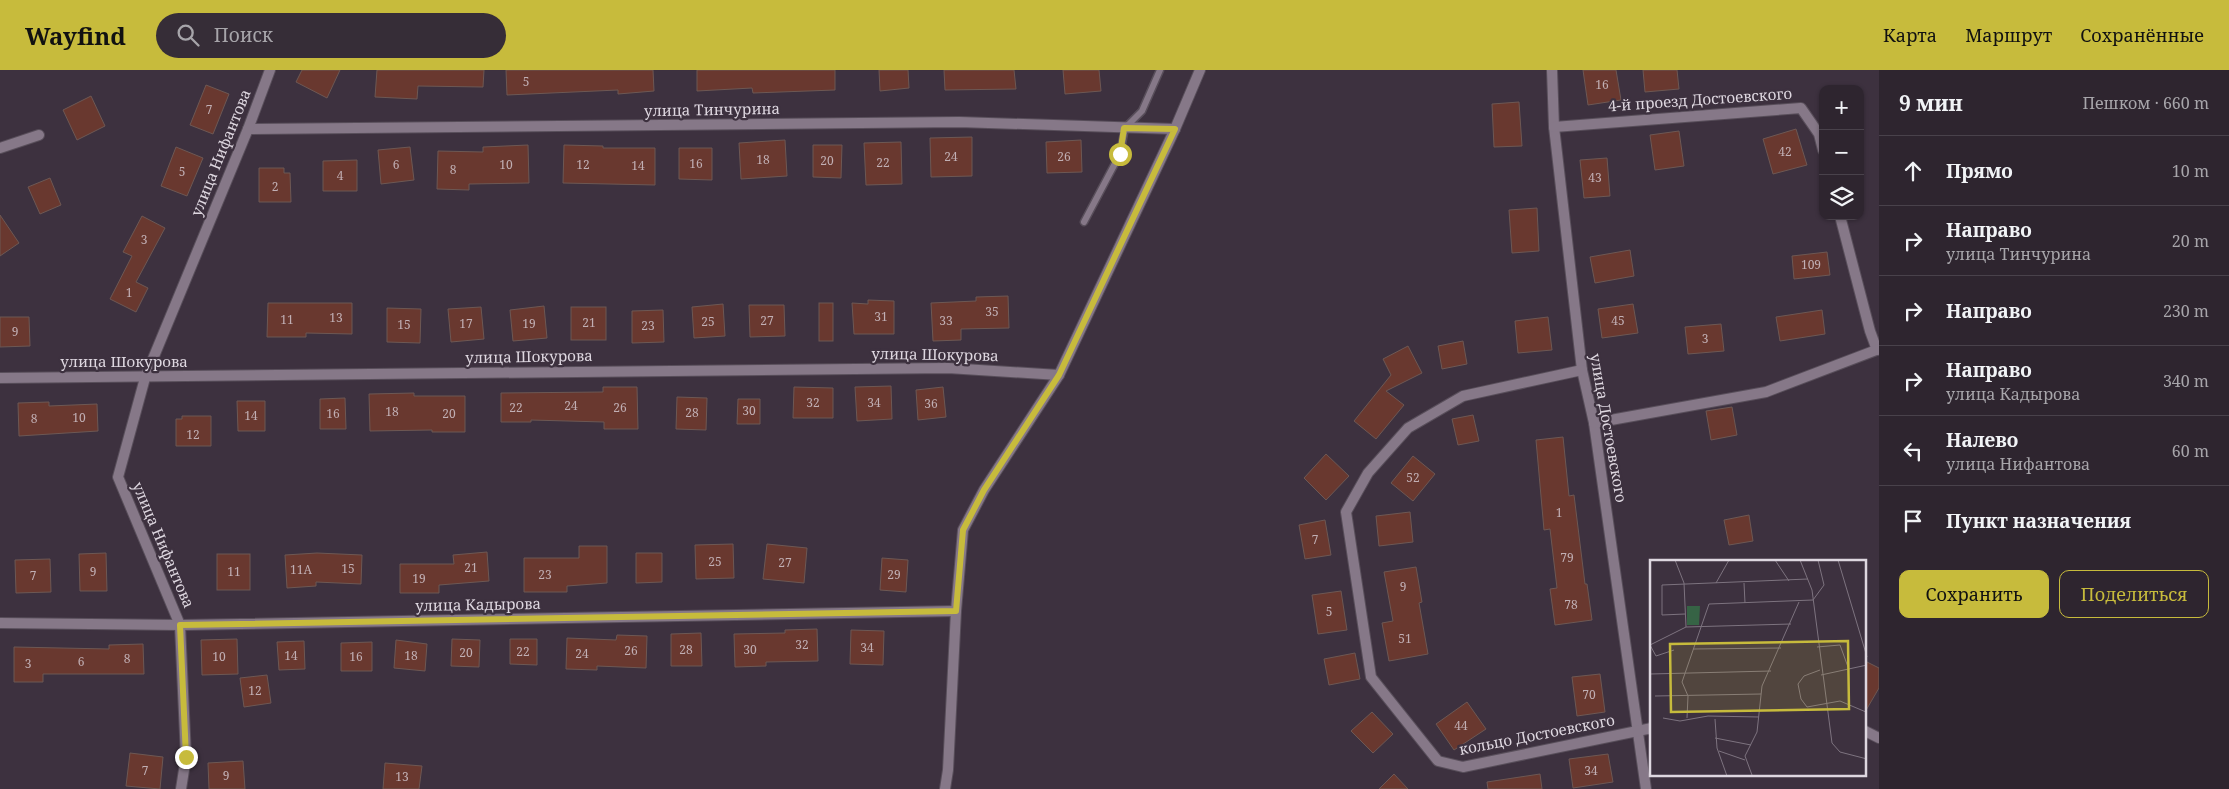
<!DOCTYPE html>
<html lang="ru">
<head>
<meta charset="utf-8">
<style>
  :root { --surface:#2e252f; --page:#362d37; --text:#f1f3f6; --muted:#a7a5aa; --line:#49424b; --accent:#c7bb3c }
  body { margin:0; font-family:"Noto Serif",serif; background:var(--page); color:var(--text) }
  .controls { position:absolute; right:15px; top:15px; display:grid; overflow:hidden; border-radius:10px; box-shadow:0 1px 4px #0004 }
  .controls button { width:45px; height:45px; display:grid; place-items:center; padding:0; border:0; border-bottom:1px solid var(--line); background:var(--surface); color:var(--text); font:25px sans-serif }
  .stop { position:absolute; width:15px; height:15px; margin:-11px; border:4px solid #c7bb3c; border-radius:50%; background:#fff }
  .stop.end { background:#c7bb3c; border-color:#fff; box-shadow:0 1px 5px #0008 }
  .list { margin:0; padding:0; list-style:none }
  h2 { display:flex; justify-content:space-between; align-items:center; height:65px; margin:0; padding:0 20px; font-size:21px }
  h2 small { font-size:16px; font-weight:400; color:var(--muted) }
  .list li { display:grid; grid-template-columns:32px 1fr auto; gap:15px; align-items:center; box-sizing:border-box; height:70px; padding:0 20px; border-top:1px solid var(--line) }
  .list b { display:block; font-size:19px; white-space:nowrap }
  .list p { margin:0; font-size:16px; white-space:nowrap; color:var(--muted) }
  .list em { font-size:16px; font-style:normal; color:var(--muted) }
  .actions { display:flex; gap:10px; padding:15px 20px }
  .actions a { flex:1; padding:11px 0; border:1px solid var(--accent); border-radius:10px; text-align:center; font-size:18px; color:var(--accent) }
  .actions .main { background:var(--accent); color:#111 }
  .icon { flex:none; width:28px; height:28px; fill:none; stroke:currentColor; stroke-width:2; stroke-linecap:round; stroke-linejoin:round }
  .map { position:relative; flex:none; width:1879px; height:719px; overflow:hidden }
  header { display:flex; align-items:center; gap:30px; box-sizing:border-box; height:70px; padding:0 25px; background:var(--accent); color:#111 }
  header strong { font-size:24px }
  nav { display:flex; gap:28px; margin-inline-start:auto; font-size:18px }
  .search { width:350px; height:45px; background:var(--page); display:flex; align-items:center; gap:12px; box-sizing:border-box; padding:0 18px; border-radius:28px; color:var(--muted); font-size:19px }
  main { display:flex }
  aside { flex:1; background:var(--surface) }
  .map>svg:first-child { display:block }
</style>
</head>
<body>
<header>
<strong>Wayfind</strong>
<div class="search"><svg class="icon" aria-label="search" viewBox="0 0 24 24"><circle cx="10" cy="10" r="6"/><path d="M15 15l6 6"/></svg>Поиск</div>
<nav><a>Карта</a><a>Маршрут</a><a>Сохранённые</a></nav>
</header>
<main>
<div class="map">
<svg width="1879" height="719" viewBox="0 0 1879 719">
  <rect width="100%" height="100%" fill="#3d313f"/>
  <!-- building -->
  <g fill="#69382f" stroke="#6d5854">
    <path d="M302 0H340L327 28 296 12Z"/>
    <path d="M377 0H484L483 17 418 16 417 29 375 27Z"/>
    <path d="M506 0H653L654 21 618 24V20L507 25Z"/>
    <path d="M697 0H835V20L753 23 752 18 697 21Z"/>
    <path d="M879 0H908L909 18 880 21Z"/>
    <path d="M944 0H1014L1016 19 945 20Z"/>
    <path d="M1063 0H1099L1101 21 1065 24Z"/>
    <path d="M1583 0H1616L1621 30 1588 35Z"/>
    <path d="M1643 0H1677L1679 19 1645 22Z"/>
    <path d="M206 15 229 24 213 64 190 55Z"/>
    <path d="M91 26 105 56 77 70 63 40Z"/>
    <path d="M1519 32 1522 76 1494 77 1492 34Z"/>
    <path d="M1796 59 1807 95 1773 104 1763 69Z"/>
    <path d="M1679 61 1684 96 1655 100 1650 65Z"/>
    <path d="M972 67V106L931 107 930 68Z"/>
    <path d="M785 70 787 106 741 109 739 73Z"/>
    <path d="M1081 70 1082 102 1047 103 1046 72Z"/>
    <path d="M901 72 902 114 866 115 864 73Z"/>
    <path d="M528 75 529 113 469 114V120L437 119 438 81 483 82V77Z"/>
    <path d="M564 75 603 76V78H655V115L563 113Z"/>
    <path d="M813 75H842L841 108 813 107Z"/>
    <path d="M176 77 203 88 187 126 161 116Z"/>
    <path d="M410 77 414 110 381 114 378 80Z"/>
    <path d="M679 78H712V110L679 109Z"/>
    <path d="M1607 88 1610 126 1584 128 1580 90Z"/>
    <path d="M357 90V121H323V91Z"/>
    <path d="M259 98H284V103H290L291 132H259Z"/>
    <path d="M50 108 61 135 40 144 28 117Z"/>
    <path d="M1537 138 1539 181 1512 183 1509 140Z"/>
    <path d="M0 145 19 173 0 186Z"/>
    <path d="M142 146 165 158 136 212 148 218 136 242 110 229 132 186 123 182Z"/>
    <path d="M1630 180 1634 206 1595 213 1590 187Z"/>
    <path d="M1827 182 1830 205 1794 209 1792 186Z"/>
    <path d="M1008 226 1009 258 961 259V270L933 271 931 233 976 231V227Z"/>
    <path d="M868 230 894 231V264H854L852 233 868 234Z"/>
    <path d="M268 233H352V264L306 263V267H267Z"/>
    <rect x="819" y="233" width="14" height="38"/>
    <path d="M723 234 725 266 694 268 692 237Z"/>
    <path d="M1633 234 1638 263 1602 268 1598 239Z"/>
    <path d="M749 235H784L785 266 750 267Z"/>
    <path d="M544 236 547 268 513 271 510 240Z"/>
    <path d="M481 237 484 269 451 272 448 239Z"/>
    <rect x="571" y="237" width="35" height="33"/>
    <path d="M387 238 421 239 420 273 387 272Z"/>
    <path d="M663 240 664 272 632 273V241Z"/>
    <path d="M1822 240 1825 264 1780 271 1776 247Z"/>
    <path d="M0 247H29L30 276 0 277Z"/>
    <path d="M1548 247 1552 280 1518 283 1515 251Z"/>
    <path d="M1721 254 1724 281 1688 284 1685 257Z"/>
    <path d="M1463 271 1467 294 1442 299 1438 276Z"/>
    <path d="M1408 276 1422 303 1386 321 1404 335 1376 369 1354 351 1391 305 1383 289Z"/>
    <path d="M891 316 892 349 857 351 855 317Z"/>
    <path d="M603 317H637L638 359H604V352L531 350V352H501V323L603 322Z"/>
    <path d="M794 317 833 318V348H793Z"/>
    <path d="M943 317 946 347 918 350 916 320Z"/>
    <path d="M414 323V326H465V362H432V360L370 361 369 324Z"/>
    <path d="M677 327 707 328 706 360 676 359Z"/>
    <path d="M345 328 346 359H320V329Z"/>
    <path d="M738 329H760V354H737Z"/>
    <path d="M237 331H265V361H238Z"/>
    <path d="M49 332V336L97 334 98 361 19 366 18 333Z"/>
    <path d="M1732 337 1737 365 1711 370 1706 341Z"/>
    <path d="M1473 345 1479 371 1458 375 1452 349Z"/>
    <path d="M182 346H211V376H176V349H182Z"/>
    <path d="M1563 367 1569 426 1574 425 1585 514H1587L1592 550 1555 555 1550 519 1557 518 1550 459 1544 460 1536 370Z"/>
    <path d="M1326 384 1349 406 1326 430 1304 408Z"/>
    <path d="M1413 386 1435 404 1413 431 1391 413Z"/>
    <path d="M1410 442 1413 472 1379 476 1376 446Z"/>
    <path d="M1749 445 1753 471 1729 475 1724 450Z"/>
    <path d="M1325 450 1331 485 1305 489 1299 455Z"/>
    <path d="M733 474 734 508 696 509 695 475Z"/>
    <path d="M767 474 807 478 804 513 763 509Z"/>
    <path d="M579 476H607V513L567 516V522H524V488H579Z"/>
    <path d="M487 482 489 511 439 515V523H400V494H454L453 485Z"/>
    <path d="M106 483 107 521H80L79 484Z"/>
    <path d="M317 483 362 485 361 514 316 512V516L287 518 285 485Z"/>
    <path d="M636 483H662V512L636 513Z"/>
    <rect x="217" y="484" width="33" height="36"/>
    <path d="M882 488 908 490 906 522 880 520Z"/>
    <path d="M50 489 51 522 16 523 15 490Z"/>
    <path d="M1416 497 1422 532 1419 533 1428 584 1389 591 1382 553 1393 551 1384 502Z"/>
    <path d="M1341 521 1347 560 1318 564 1312 525Z"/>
    <path d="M817 559 818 591 766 592V596L735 597 734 564 785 563V560Z"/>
    <path d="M851 560 884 561 883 595 850 594Z"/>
    <path d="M701 563 702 596H671V564Z"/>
    <path d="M617 565 647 566 646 598 597 596V600L566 599 567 568 616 570Z"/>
    <path d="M237 569 238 604 202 605 201 570Z"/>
    <path d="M452 569 480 570 479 597 451 596Z"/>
    <path d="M510 569H537V595L510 594Z"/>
    <path d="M396 570 427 574 425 601 394 598Z"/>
    <path d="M304 571 305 599 279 600 277 572Z"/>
    <path d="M372 572V601H341V573Z"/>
    <path d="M143 574 144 604H43V612H14V577L109 579V575Z"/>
    <path d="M1355 583 1360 609 1329 615 1324 589Z"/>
    <path d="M1865 591 1879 598V618L1865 642Z"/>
    <path d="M1600 604 1605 642 1577 646 1572 607Z"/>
    <path d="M267 605 271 633 244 637 240 608Z"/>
    <path d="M1467 632 1486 659 1454 680 1436 654Z"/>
    <path d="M1372 642 1393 664 1373 683 1351 661Z"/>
    <path d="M130 683 163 687 160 719 126 716Z"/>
    <path d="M1608 684 1613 712 1573 718 1569 689Z"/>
    <path d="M243 691 245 719H209L208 693Z"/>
    <path d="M385 693 422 696 419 719H383Z"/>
    <path d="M1394 704 1408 719H1379Z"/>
    <path d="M1540 704 1542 719H1488L1487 712Z"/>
  </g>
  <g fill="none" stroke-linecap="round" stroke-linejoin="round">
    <!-- service casing -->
    <g stroke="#584e5a" stroke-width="9">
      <path id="service" d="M1084 152 1120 84 1125 58 1142 41 1160 0"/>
    </g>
    <!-- minor casing -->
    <g stroke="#584e5a" stroke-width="12">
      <g id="minor">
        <path d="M1552 0 1554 57 1582 300 1594 353 1646 719"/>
        <path d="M1554 57 1801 38 1819 64 1823 80"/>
        <path d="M248 59 959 52 1175 59"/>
        <path d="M0 78 39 65"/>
        <path d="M1840 146 1870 261 1877 280"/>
        <path d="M1582 300 1463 326 1408 358 1368 403 1346 442 1371 607 1438 691 1463 697 1652 658"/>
        <path d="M0 308 948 298 1059 305"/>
        <path d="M1594 353 1766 322 1879 279"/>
        <path d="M0 553 180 555 956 541"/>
        <path d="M1865 661 1879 668"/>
        <path d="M181 719 186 687 180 555 118 407 145 308 248 59 270 0"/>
        <path d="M945 719 948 700 956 541 963 460 984 420 1059 305 1175 59 1200 0"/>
      </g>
    </g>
    <!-- service -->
    <use href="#service" stroke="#867888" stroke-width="6"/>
    <!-- minor -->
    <use href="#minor" stroke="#867888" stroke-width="10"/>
  </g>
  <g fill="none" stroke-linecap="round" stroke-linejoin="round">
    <!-- route -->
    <path stroke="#c7bb3c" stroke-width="6" d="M186 687 180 555 956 541 963 460 984 420 1059 305 1175 59 1124 58 1120 84"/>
  </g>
  <g text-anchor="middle" stroke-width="4.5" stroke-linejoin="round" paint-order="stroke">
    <!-- number labels -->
    <g font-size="12" fill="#c1afb4">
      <text x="526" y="16">5</text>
      <text x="1602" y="19">16</text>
      <text x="209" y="44">7</text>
      <text x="1785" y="86">42</text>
      <text x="951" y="91">24</text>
      <text x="1064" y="91">26</text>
      <text x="763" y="94">18</text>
      <text x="827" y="95">20</text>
      <text x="883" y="97">22</text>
      <text x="696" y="98">16</text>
      <text x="396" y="99">6</text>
      <text x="506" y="99">10</text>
      <text x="583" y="99">12</text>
      <text x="638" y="100">14</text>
      <text x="453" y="104">8</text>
      <text x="182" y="106">5</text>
      <text x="340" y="110">4</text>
      <text x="1595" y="112">43</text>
      <text x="275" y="121">2</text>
      <text x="144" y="174">3</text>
      <text x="1811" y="199">109</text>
      <text x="129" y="227">1</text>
      <text x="992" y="246">35</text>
      <text x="881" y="251">31</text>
      <text x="336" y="252">13</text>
      <text x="287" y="254">11</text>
      <text x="767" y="255">27</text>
      <text x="946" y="255">33</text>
      <text x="1618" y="255">45</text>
      <text x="708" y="256">25</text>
      <text x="589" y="257">21</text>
      <text x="466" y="258">17</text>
      <text x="529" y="258">19</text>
      <text x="404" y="259">15</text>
      <text x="648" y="260">23</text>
      <text x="15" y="266">9</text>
      <text x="1705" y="273">3</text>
      <text x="813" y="337">32</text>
      <text x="874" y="337">34</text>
      <text x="931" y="338">36</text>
      <text x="571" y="340">24</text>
      <text x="516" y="342">22</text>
      <text x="620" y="342">26</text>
      <text x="749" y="345">30</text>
      <text x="392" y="346">18</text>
      <text x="692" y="347">28</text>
      <text x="333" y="348">16</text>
      <text x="449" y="348">20</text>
      <text x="251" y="350">14</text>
      <text x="79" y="352">10</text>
      <text x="34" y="353">8</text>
      <text x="193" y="369">12</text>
      <text x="1413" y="412">52</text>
      <text x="1559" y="447">1</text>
      <text x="1315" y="474">7</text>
      <text x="1567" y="492">79</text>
      <text x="715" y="496">25</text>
      <text x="785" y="497">27</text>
      <text x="471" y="502">21</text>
      <text x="348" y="503">15</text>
      <text x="301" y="504">11А</text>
      <text x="93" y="506">9</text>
      <text x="234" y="506">11</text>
      <text x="545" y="509">23</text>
      <text x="894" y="509">29</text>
      <text x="33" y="510">7</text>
      <text x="419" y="513">19</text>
      <text x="1403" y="521">9</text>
      <text x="1571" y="539">78</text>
      <text x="1329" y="546">5</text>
      <text x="1405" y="573">51</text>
      <text x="802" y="579">32</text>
      <text x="867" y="582">34</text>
      <text x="686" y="584">28</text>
      <text x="750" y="584">30</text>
      <text x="631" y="585">26</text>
      <text x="523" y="586">22</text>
      <text x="466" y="587">20</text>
      <text x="582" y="588">24</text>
      <text x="291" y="590">14</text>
      <text x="411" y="590">18</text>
      <text x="219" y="591">10</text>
      <text x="356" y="591">16</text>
      <text x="127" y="593">8</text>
      <text x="81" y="596">6</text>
      <text x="28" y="598">3</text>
      <text x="255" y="625">12</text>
      <text x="1589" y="629">70</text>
      <text x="1461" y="660">44</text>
      <text x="145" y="705">7</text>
      <text x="1591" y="705">34</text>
      <text x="226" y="710">9</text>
      <text x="402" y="711">13</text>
    </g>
    <!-- street labels -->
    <g font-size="15" fill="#ded7e0" stroke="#3d313f">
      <text transform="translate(1700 30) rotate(-4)" y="5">4-й проезд Достоевского</text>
      <text transform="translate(712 40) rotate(-1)" y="5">улица Тинчурина</text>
      <text transform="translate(221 83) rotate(-68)" y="5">улица Нифантова</text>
      <text transform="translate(935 285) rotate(1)" y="5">улица Шокурова</text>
      <text transform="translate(529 287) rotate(-1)" y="5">улица Шокурова</text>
      <text x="124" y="297">улица Шокурова</text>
      <text transform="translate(1608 358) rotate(80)" y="5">улица Достоевского</text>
      <text transform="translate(163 475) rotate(67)" y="5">улица Нифантова</text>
      <text transform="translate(478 535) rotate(-1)" y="5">улица Кадырова</text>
      <text transform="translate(1537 665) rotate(-11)" y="5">кольцо Достоевского</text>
    </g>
  </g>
  <!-- overview -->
  <g transform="translate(1650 490)">
    <rect width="216" height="216" fill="#3d313f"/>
    <path d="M37 46H50L49 65H37Z" fill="#366345"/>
    <path fill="none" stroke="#7d737f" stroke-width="1" d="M125 0 139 21M150 0 162 30 182 183 190 192 217 199M188 0 217 97M66 23 79 0M94 23 95 43M35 54 12 55V25L158 19M36 67 141 64M0 85 36 67 34 23 25 0M0 85 6 96 24 90M167 87 190 85 198 107M43 89 131 88M170 110 154 116 148 124 151 139 157 147 190 141 216 152M0 114 121 111M171 115 217 105M5 136 111 134M13 158 30 161 58 156 109 157M37 158 38 136 32 122 59 44 163 40 174 25 168 0M65 159 67 188 77 216M65 178 101 185M69 191 95 200M102 215 95 196 107 172 112 126 149 42"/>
    <path fill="#c7bb3c" fill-opacity="0.15" stroke="#c7bb3c" stroke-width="2.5" d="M198 81 199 149 21 152 20 84Z"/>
    <rect width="216" height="216" fill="none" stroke="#ded7e0" stroke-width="2.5"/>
  </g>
</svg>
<div class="controls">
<button>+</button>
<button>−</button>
<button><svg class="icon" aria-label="layers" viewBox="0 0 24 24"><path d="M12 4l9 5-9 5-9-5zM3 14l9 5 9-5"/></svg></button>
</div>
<div class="stop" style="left:1120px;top:84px"></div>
<div class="stop end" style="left:186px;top:687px"></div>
</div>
<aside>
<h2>9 мин<small>Пешком · 660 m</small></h2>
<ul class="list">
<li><svg class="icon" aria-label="ahead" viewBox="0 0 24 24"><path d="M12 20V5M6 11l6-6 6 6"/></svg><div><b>Прямо</b></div><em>10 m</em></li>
<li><svg class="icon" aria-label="right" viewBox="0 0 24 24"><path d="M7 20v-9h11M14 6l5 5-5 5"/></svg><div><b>Направо</b><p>улица Тинчурина</p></div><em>20 m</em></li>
<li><svg class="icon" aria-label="right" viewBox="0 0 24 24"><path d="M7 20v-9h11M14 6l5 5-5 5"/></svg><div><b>Направо</b></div><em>230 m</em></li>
<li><svg class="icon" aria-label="right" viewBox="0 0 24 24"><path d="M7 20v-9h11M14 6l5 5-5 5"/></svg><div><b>Направо</b><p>улица Кадырова</p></div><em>340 m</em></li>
<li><svg class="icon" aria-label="left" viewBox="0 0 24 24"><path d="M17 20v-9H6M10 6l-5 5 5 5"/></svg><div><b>Налево</b><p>улица Нифантова</p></div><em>60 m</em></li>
<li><svg class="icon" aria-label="arrive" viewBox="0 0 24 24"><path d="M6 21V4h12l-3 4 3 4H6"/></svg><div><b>Пункт назначения</b></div></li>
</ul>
<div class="actions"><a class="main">Сохранить</a><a>Поделиться</a></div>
</aside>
</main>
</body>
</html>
